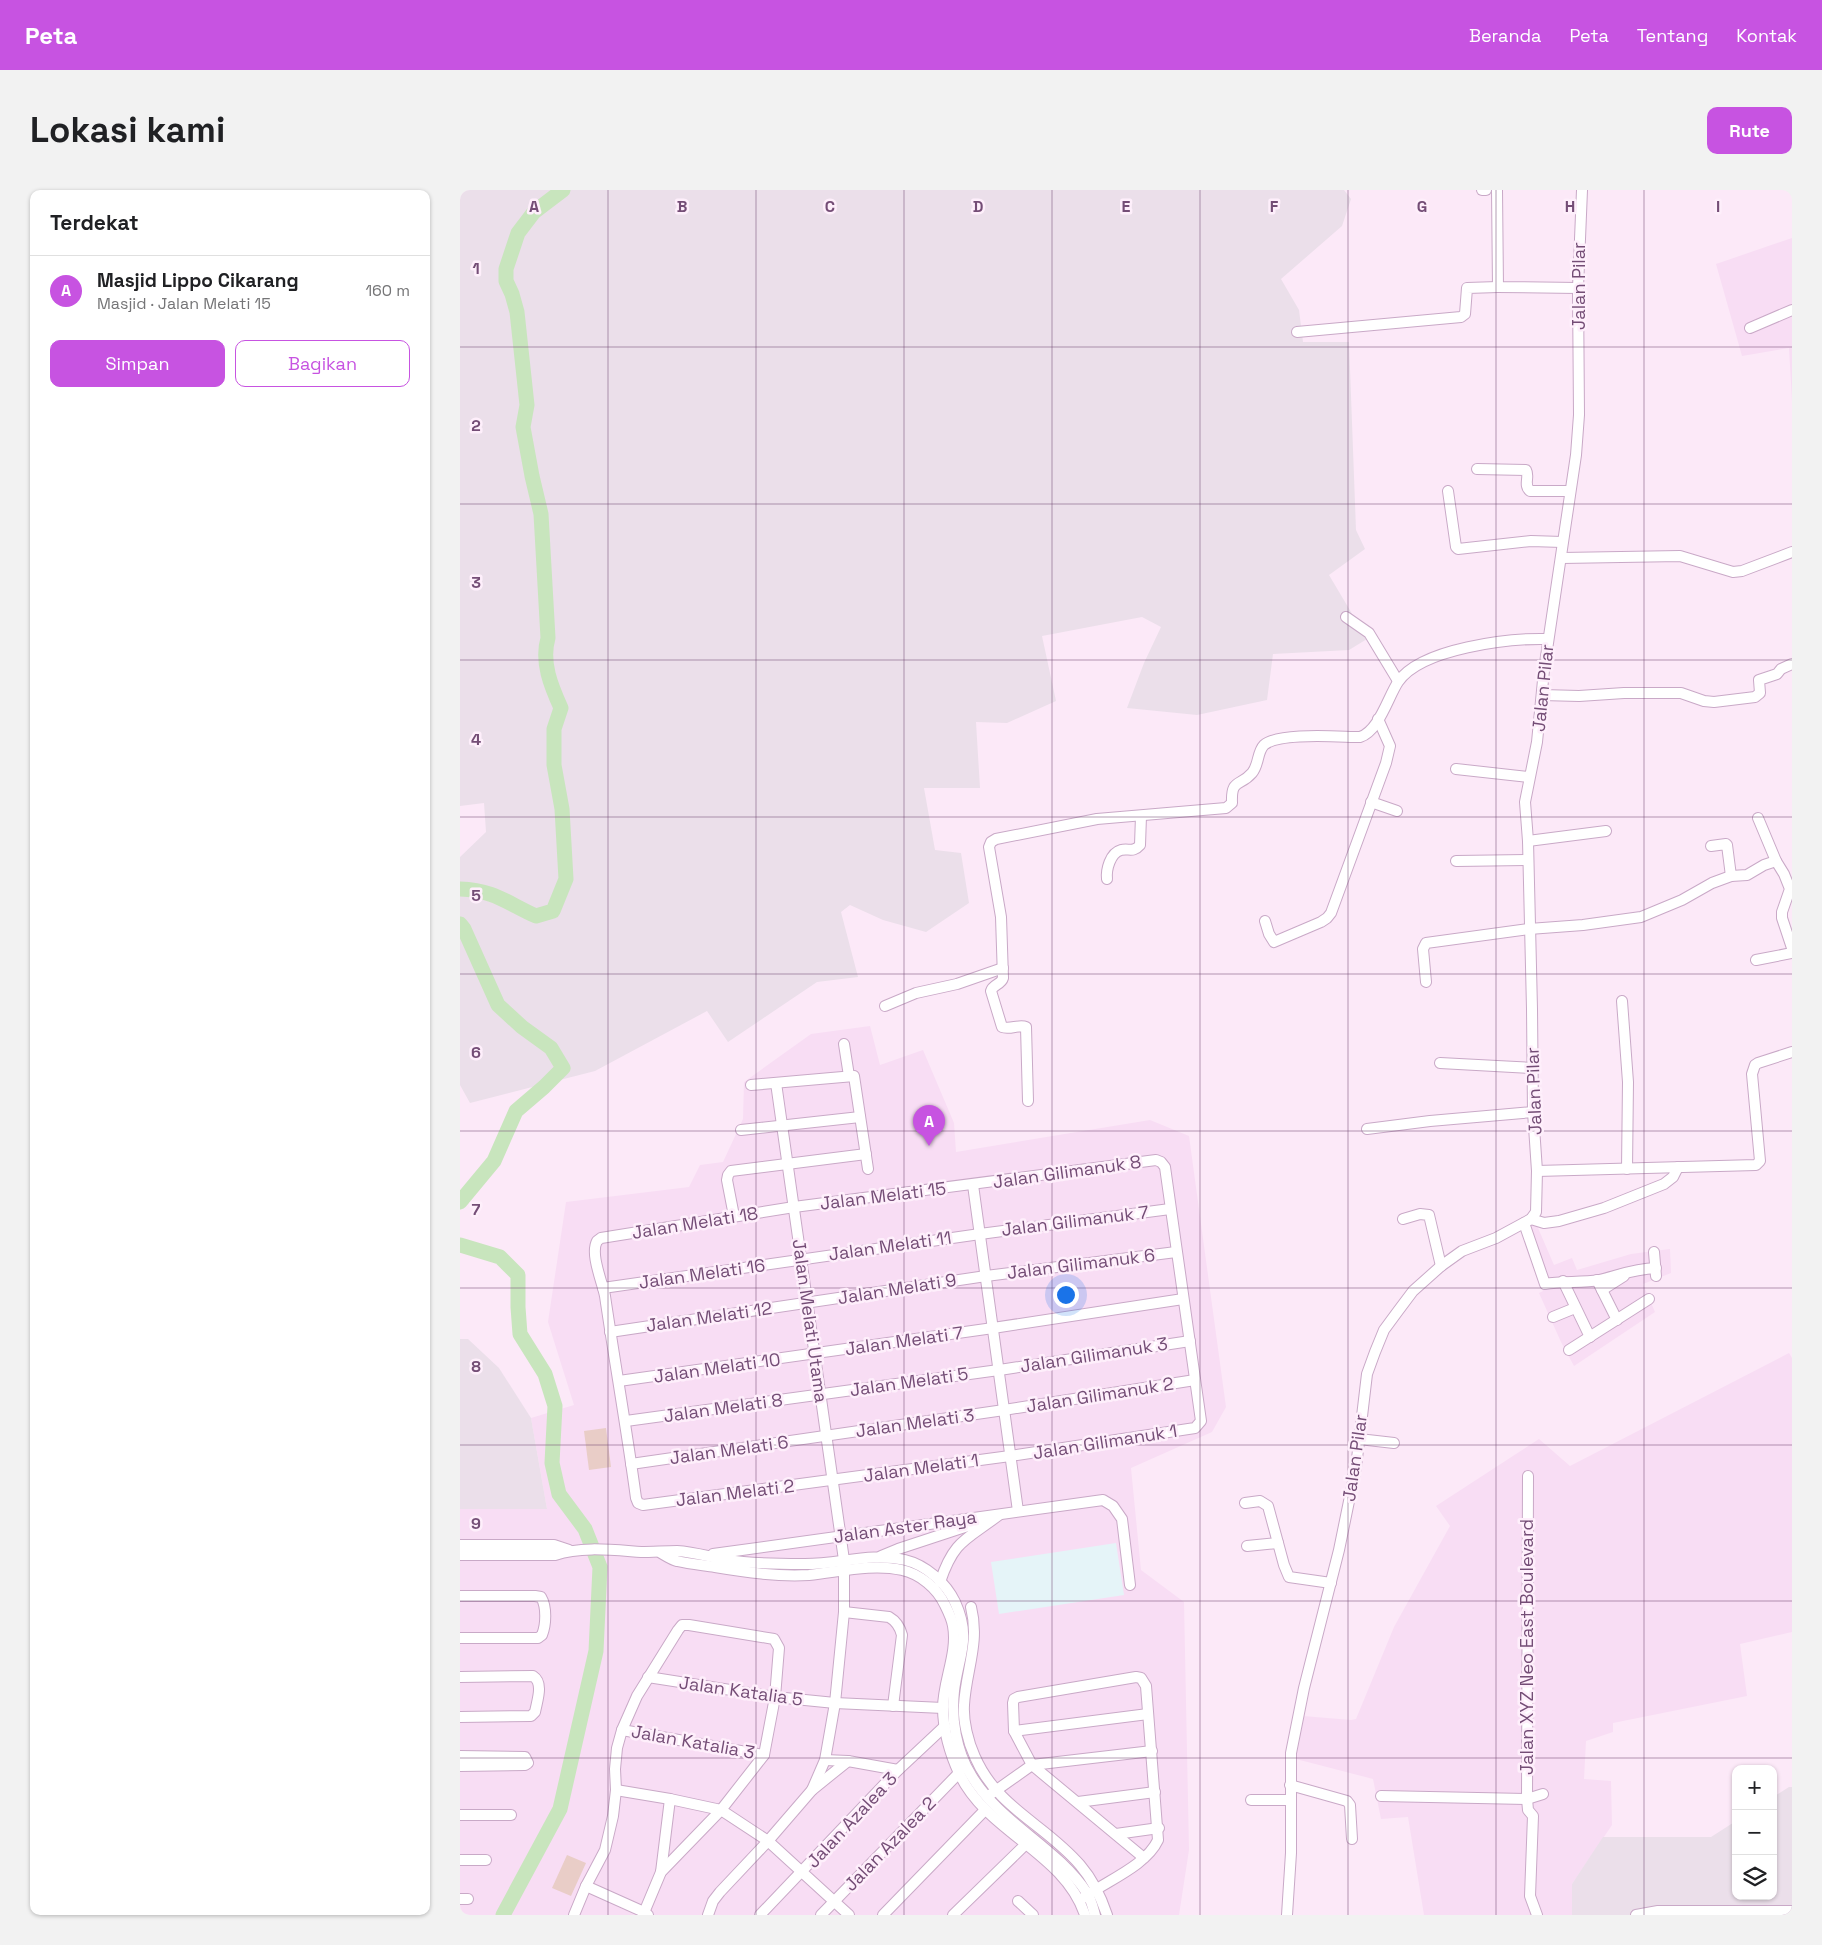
<!DOCTYPE html>
<html lang="id">
<head>
<meta charset="utf-8">
<style>
  :root { --surface:#fff; --page:#f2f2f2; --text:#202124; --muted:#757577; --line:#e0e0e0; --accent:#c753e1 }
  body { margin:0; font-family:"Space Grotesk",sans-serif; background:var(--page); color:var(--text) }
  .controls { position:absolute; right:15px; bottom:15px; display:grid; overflow:hidden; border-radius:10px; box-shadow:0 1px 4px #0004 }
  .controls button { width:45px; height:45px; display:grid; place-items:center; padding:0; border:0; border-bottom:1px solid var(--line); background:var(--surface); color:var(--text); font:25px sans-serif }
  .you { position:absolute; left:605px; top:1104px; width:18px; height:18px; margin:-12px; border:4px solid #fff; border-radius:50%; background:#1a73e8; box-shadow:0 0 0 8px #1a73e833 }
  .badge { display:grid; place-items:center; width:32px; height:32px; border-radius:50%; background:var(--accent); color:#fff; font-size:16px; font-weight:700 }
  .pin { position:absolute; translate:-50% -41px; filter:drop-shadow(0 1px 2px #0008) }
  .pin::after { content:''; position:absolute; top:26px; width:18px; height:15px; background:inherit; clip-path:polygon(0 0,100% 0,50% 100%) }
  .list { margin:0; padding:0; list-style:none }
  h2 { display:flex; justify-content:space-between; align-items:center; height:65px; margin:0; padding:0 20px; font-size:21px }
  h2 small { font-size:16px; font-weight:400; color:var(--muted) }
  .list li { display:grid; grid-template-columns:32px 1fr auto; gap:15px; align-items:center; box-sizing:border-box; height:70px; padding:0 20px; border-top:1px solid var(--line) }
  .list b { display:block; font-size:19px; white-space:nowrap }
  .list p { margin:0; font-size:16px; white-space:nowrap; color:var(--muted) }
  .list em { font-size:16px; font-style:normal; color:var(--muted) }
  .actions { display:flex; gap:10px; padding:15px 20px }
  .actions a { flex:1; padding:11px 0; border:1px solid var(--accent); border-radius:10px; text-align:center; font-size:18px; color:var(--accent) }
  .actions .main { background:var(--accent); color:#fff }
  .icon { flex:none; width:28px; height:28px; fill:none; stroke:currentColor; stroke-width:2; stroke-linecap:round; stroke-linejoin:round }
  .map { position:relative; flex:none; width:1332px; height:1725px; overflow:hidden; border-radius:10px }
  header { display:flex; align-items:center; gap:30px; box-sizing:border-box; height:70px; padding:0 25px; background:var(--accent); color:#fff }
  header strong { font-size:24px }
  nav { display:flex; gap:28px; margin-inline-start:auto; font-size:18px }
  .intro { display:flex; align-items:center; justify-content:space-between; box-sizing:border-box; height:120px; padding:0 30px }
  h1 { margin:0; font-size:35px }
  .button { padding:12px 22px; border-radius:10px; background:var(--accent); color:#fff; font-size:18px; font-weight:700 }
  main { display:flex; gap:30px; padding:0 30px }
  aside { flex:1; background:var(--surface); border-radius:10px; box-shadow:0 1px 4px #0004 }
  .map>svg:first-child { display:block }
</style>
</head>
<body>
<header>
<strong>Peta</strong>
<nav><a>Beranda</a><a>Peta</a><a>Tentang</a><a>Kontak</a></nav>
</header>
<div class="intro"><h1>Lokasi kami</h1><a class="button">Rute</a></div>
<main>
<aside>
<h2>Terdekat<small></small></h2>
<ul class="list">
<li><span class="badge">A</span><div><b>Masjid Lippo Cikarang</b><p>Masjid · Jalan Melati 15</p></div><em>160 m</em></li>
</ul>
<div class="actions"><a class="main">Simpan</a><a>Bagikan</a></div>
</aside>
<div class="map">
<svg width="1332" height="1725" viewBox="0 0 1332 1725">
  <rect width="100%" height="100%" fill="#fce9f8"/>
  <!-- residential -->
  <g fill="#f8ddf4">
    <path d="M1332 48V211L1329 158 1282 166 1256 74Z"/>
    <path d="M410 836 420 875 463 860 494 933 496 962 690 930 729 946 766 1217 752 1242 671 1278 681 1380 724 1412 729 1660 719 1725H0V1319H87L71 1228 114 1215 88 1132 106 1012 229 997 240 975 263 972 283 929 284 892 351 844Z"/>
    <path d="M1075 1031 1094 1075 1112 1068 1117 1080 1171 1064 1210 1059 1211 1083 1183 1094 1195 1122 1114 1176 1101 1152 1079 1103 1083 1101 1063 1039Z"/>
    <path d="M1329 1163 1332 1168V1442L1280 1454 1287 1506 1153 1533V1542L1126 1551 1124 1589 1151 1591 1152 1635 1112 1694V1725H964L948 1627 921 1629 913 1589 836 1569 843 1526 891 1530 896 1529 934 1437 990 1336 976 1316 1079 1249 1110 1276Z"/>
  </g>
  <!-- industrial -->
  <g fill="#ebdfea">
    <path d="M0 0H884L891 9 882 36 821 89 839 120 843 152H889L896 340 905 359 869 385 907 449 889 460 813 464 807 510 737 525 667 518 684 473 701 437 682 427 582 446 596 511 547 533 516 532 520 598H464L475 660 501 663 509 713 466 742 423 730 390 715 381 722 398 787 357 792 268 852 247 821 135 881 10 913 0 895V667L26 642 24 613 0 616Z"/>
    <path d="M0 1149H8L39 1178 71 1228 87 1319H0Z"/>
    <path d="M1329 1597H1332V1725H1112V1694L1143 1647H1251L1276 1631V1706H1313V1607Z"/>
  </g>
  <!-- education -->
  <path fill="#e5f4f8" d="M656 1353 664 1405 539 1424 531 1372Z"/>
  <!-- green -->
  <g fill="#e9cdc7">
    <path d="M146 1238 151 1277 129 1280 124 1241Z"/>
    <path d="M107 1665 126 1673 111 1706 92 1698Z"/>
  </g>
  <g fill="none" stroke-linecap="round" stroke-linejoin="round">
    <!-- river -->
    <g stroke="#c8e5bd" stroke-width="15">
      <path d="M0 699C34 700 47 713 76 726L93 721 106 689 102 619 94 575V539L101 518C91 496 81 472 88 448L81 324 72 286 63 237 67 215 57 122 52 104 46 91V79L58 43 74 22 103 0"/>
      <path d="M0 734 4 739 38 815 62 837 91 858 103 878 84 897 56 921 34 971 0 1012"/>
      <path d="M0 1055 40 1067 58 1085V1117L60 1144 85 1184 95 1216 92 1273 99 1304 125 1339 140 1377 136 1461 100 1619 43 1725"/>
    </g>
    <!-- minor casing -->
    <g stroke="#c9a9c7" stroke-width="12">
      <g id="minor">
        <path d="M1022 0H1026"/>
        <path d="M1037 0 1038 97 1118 98"/>
        <path d="M1290 138 1332 120"/>
        <path d="M837 142 1001 127 1005 124 1007 98 1038 97"/>
        <path d="M1017 279 1066 280C1070 287 1063 295 1070 301H1110"/>
        <path d="M988 301 996 357 998 359 1071 351 1102 352"/>
        <path d="M1102 368 1220 366 1273 382 1282 381 1332 362"/>
        <path d="M886 427 909 443 938 491"/>
        <path d="M1082 505 1119 506 1164 503H1221L1244 511 1254 512 1295 507 1300 503 1299 490 1317 484 1321 479 1332 474"/>
        <path d="M996 579 1069 587"/>
        <path d="M911 612 937 621"/>
        <path d="M1298 628 1316 671"/>
        <path d="M1068 651 1146 641"/>
        <path d="M1251 656 1266 654 1267 655 1271 686"/>
        <path d="M996 671 1068 670"/>
        <path d="M647 689C646 680 650 663 661 660 669 658 673 663 680 655L681 626"/>
        <path d="M805 731 809 744 814 752 861 732 867 728 871 723 926 573 930 556 918 529"/>
        <path d="M1296 770 1332 763"/>
        <path d="M966 792 963 759 966 753 1069 739 1123 735 1181 727 1222 710 1252 693 1271 686 1287 685 1304 675 1316 671 1324 684 1330 699 1322 722V728L1332 758"/>
        <path d="M1162 811 1168 892 1167 979"/>
        <path d="M425 816 456 803 497 794 543 778"/>
        <path d="M384 854 389 886"/>
        <path d="M980 873 1073 878"/>
        <path d="M316 893 384 1370V1422L375 1513 365 1570 352 1600"/>
        <path d="M291 895 394 886 408 979"/>
        <path d="M568 911 566 837C559 834 550 840 542 837L531 801C533 794 541 795 543 788L541 727 529 657 531 652 536 649 637 629 766 618 772 613C771 588 780 597 792 583 799 575 797 562 804 555 819 542 880 547 900 547 919 541 928 507 938 492 961 458 1050 448 1088 449"/>
        <path d="M907 939 970 931 1073 922"/>
        <path d="M281 940 400 927"/>
        <path d="M696 970 701 972 705 977 741 1231 735 1238 550 1266 183 1315 178 1313 176 1308C167 1241 155 1174 145 1106 142 1091 130 1064 137 1051L141 1048 334 1017Z"/>
        <path d="M1077 981 1296 975 1300 971 1292 884 1295 875 1298 873 1332 862"/>
        <path d="M513 995 558 1321"/>
        <path d="M274 1026 267 990 268 985 271 981 406 964"/>
        <path d="M943 1029 960 1024 969 1025 981 1076"/>
        <path d="M1071 1029 1084 1033 1099 1031 1144 1018 1204 994 1213 987 1218 977"/>
        <path d="M1064 1033 1085 1094C1102 1091 1122 1093 1139 1090 1160 1085 1173 1079 1196 1078"/>
        <path d="M1194 1062 1196 1086"/>
        <path d="M1137 1090 1157 1130"/>
        <path d="M1103 1091 1130 1147"/>
        <path d="M143 1098 520 1044 710 1019"/>
        <path d="M1142 1100 1164 1086"/>
        <path d="M1093 1127 1115 1118"/>
        <path d="M150 1142 526 1086 716 1062"/>
        <path d="M1109 1160 1189 1109"/>
        <path d="M159 1191 533 1138 723 1109"/>
        <path d="M166 1231 546 1179 730 1151"/>
        <path d="M899 1249 934 1253"/>
        <path d="M171 1274 544 1220 735 1190"/>
        <path d="M1068 1286 1067 1609 1068 1620 1073 1626 1070 1706 1077 1725"/>
        <path d="M785 1313 800 1311 808 1316 824 1375 829 1387 871 1393"/>
        <path d="M0 1355H94L109 1360"/>
        <path d="M787 1356 818 1353"/>
        <path d="M201 1363C206 1366 212 1370 217 1371 230 1374 242 1375 255 1377 285 1382 318 1387 349 1385 379 1382 412 1373 442 1380 460 1384 477 1398 485 1415 488 1421 492 1429 493 1436 498 1463 483 1491 483 1518 483 1539 490 1564 499 1583 527 1643 604 1662 625 1725"/>
        <path d="M253 1364 643 1310 653 1316 662 1329 670 1395"/>
        <path d="M0 1365H95C121 1356 153 1360 181 1362 193 1362 205 1361 217 1361 234 1362 250 1367 267 1370 291 1374 318 1374 342 1374 377 1375 410 1362 445 1370 466 1375 486 1393 495 1412 512 1449 498 1466 494 1501 491 1529 496 1561 511 1585 540 1634 596 1656 627 1703 631 1709 633 1718 635 1725"/>
        <path d="M421 1366 438 1359 520 1332"/>
        <path d="M480 1392C494 1350 506 1350 539 1325"/>
        <path d="M0 1406H75L81 1407C87 1417 86 1435 82 1445L78 1448H0"/>
        <path d="M511 1417C520 1453 506 1480 504 1515 503 1531 508 1552 515 1567 537 1618 586 1635 620 1675 632 1689 641 1707 647 1725"/>
        <path d="M384 1422 429 1427C436 1431 440 1437 442 1445L433 1516"/>
        <path d="M0 1487 73 1486C84 1493 77 1511 75 1522L71 1526 0 1527"/>
        <path d="M188 1487 315 1507 375 1513 483 1518"/>
        <path d="M162 1540 304 1565"/>
        <path d="M554 1541 688 1524"/>
        <path d="M0 1566 65 1567 68 1573 65 1575 0 1576"/>
        <path d="M365 1570 388 1571 438 1580"/>
        <path d="M830 1595 887 1611 890 1615 892 1649"/>
        <path d="M156 1600 210 1609 261 1620 308 1651 389 1725"/>
        <path d="M531 1604 572 1575 692 1561"/>
        <path d="M921 1606 1067 1609 1083 1604"/>
        <path d="M791 1610H830"/>
        <path d="M618 1612 695 1602"/>
        <path d="M0 1625H51"/>
        <path d="M656 1644 699 1638"/>
        <path d="M0 1670H26"/>
        <path d="M201 1682 210 1609"/>
        <path d="M126 1696 184 1722 188 1725"/>
        <path d="M623 1708C646 1691 686 1676 698 1650L686 1496 681 1488 676 1487 558 1507 554 1509 553 1513 554 1541 572 1575 684 1668"/>
        <path d="M0 1709H8"/>
        <path d="M558 1711 573 1725"/>
        <path d="M114 1725 126 1696 145 1660 153 1626 156 1600 155 1579 157 1558 162 1540 177 1506 218 1440 222 1435H229L314 1449 319 1458 315 1507 304 1565 261 1620 201 1682 183 1725"/>
        <path d="M248 1725 253 1711 260 1702 308 1651 352 1600 388 1571"/>
        <path d="M300 1725 438 1580 485 1536"/>
        <path d="M361 1725 499 1583"/>
        <path d="M423 1725 525 1620"/>
        <path d="M493 1725 565 1655"/>
        <path d="M827 1725 831 1663V1563L844 1498 879 1360 896 1277 907 1184 915 1162 924 1140 938 1121 953 1101 981 1076 1002 1061 1036 1048 1071 1029 1076 1022 1077 981 1073 922 1072 819 1068 651 1065 612 1077 552 1084 480 1116 265 1119 225 1118 98 1122 0"/>
        <path d="M1176 1725 1198 1721H1332"/>
      </g>
    </g>
    <!-- minor -->
    <use href="#minor" stroke="#fff" stroke-width="10"/>
  </g>
  <!-- grid -->
  <path fill="none" stroke="#744d76" stroke-width="1" stroke-opacity="0.55" d="M148 0V1725M296 0V1725M444 0V1725M592 0V1725M740 0V1725M888 0V1725M1036 0V1725M1184 0V1725M0 157H1332M0 314H1332M0 470H1332M0 627H1332M0 784H1332M0 941H1332M0 1098H1332M0 1255H1332M0 1411H1332M0 1568H1332"/>
  <g text-anchor="middle" stroke-width="5" stroke-linejoin="round" paint-order="stroke">
    <!-- street labels -->
    <g font-size="18" fill="#744d76" stroke="#feeffb">
      <text transform="translate(1119 96) rotate(-90)" y="6">Jalan Pilar</text>
      <text transform="translate(1083 498) rotate(-84)" y="6">Jalan Pilar</text>
      <text transform="translate(1074 901) rotate(-92)" y="6">Jalan Pilar</text>
      <text transform="translate(607 982) rotate(-8)" y="6">Jalan Gilimanuk 8</text>
      <text transform="translate(423 1006) rotate(-7)" y="6">Jalan Melati 15</text>
      <text transform="translate(615 1031) rotate(-7)" y="6">Jalan Gilimanuk 7</text>
      <text transform="translate(235 1033) rotate(-9)" y="6">Jalan Melati 18</text>
      <text transform="translate(430 1056) rotate(-8)" y="6">Jalan Melati 11</text>
      <text transform="translate(621 1074) rotate(-7)" y="6">Jalan Gilimanuk 6</text>
      <text transform="translate(242 1084) rotate(-8)" y="6">Jalan Melati 16</text>
      <text transform="translate(437 1099) rotate(-9)" y="6">Jalan Melati 9</text>
      <text transform="translate(249 1127) rotate(-8)" y="6">Jalan Melati 12</text>
      <text transform="translate(350 1131) rotate(82)" y="6">Jalan Melati Utama</text>
      <text transform="translate(444 1151) rotate(-8)" y="6">Jalan Melati 7</text>
      <text transform="translate(634 1165) rotate(-9)" y="6">Jalan Gilimanuk 3</text>
      <text transform="translate(257 1178) rotate(-8)" y="6">Jalan Melati 10</text>
      <text transform="translate(449 1192) rotate(-8)" y="6">Jalan Melati 5</text>
      <text transform="translate(640 1205) rotate(-9)" y="6">Jalan Gilimanuk 2</text>
      <text transform="translate(263 1218) rotate(-8)" y="6">Jalan Melati 8</text>
      <text transform="translate(455 1233) rotate(-8)" y="6">Jalan Melati 3</text>
      <text transform="translate(645 1252) rotate(-9)" y="6">Jalan Gilimanuk 1</text>
      <text transform="translate(269 1260) rotate(-8)" y="6">Jalan Melati 6</text>
      <text transform="translate(895 1268) rotate(-82)" y="6">Jalan Pilar</text>
      <text transform="translate(461 1278) rotate(-8)" y="6">Jalan Melati 1</text>
      <text transform="translate(275 1303) rotate(-7)" y="6">Jalan Melati 2</text>
      <text transform="translate(445 1337) rotate(-8)" y="6">Jalan Aster Raya</text>
      <text transform="translate(1067 1457) rotate(-90)" y="6">Jalan XYZ Neo East Boulevard</text>
      <text transform="translate(281 1501) rotate(8)" y="6">Jalan Katalia 5</text>
      <text transform="translate(233 1552) rotate(10)" y="6">Jalan Katalia 3</text>
      <text transform="translate(392 1630) rotate(-47)" y="6">Jalan Azalea 3</text>
      <text transform="translate(430 1654) rotate(-46)" y="6">Jalan Azalea 2</text>
    </g>
  </g>
  <g font-size="16" text-anchor="middle" font-weight="bold" fill="#744d76" stroke="#feeffb" stroke-width="5" stroke-linejoin="round" paint-order="stroke">
    <text x="74" y="22">A</text>
    <text x="222" y="22">B</text>
    <text x="370" y="22">C</text>
    <text x="518" y="22">D</text>
    <text x="666" y="22">E</text>
    <text x="814" y="22">F</text>
    <text x="962" y="22">G</text>
    <text x="1110" y="22">H</text>
    <text x="1258" y="22">I</text>
    <text x="16" y="84">1</text>
    <text x="16" y="241">2</text>
    <text x="16" y="398">3</text>
    <text x="16" y="555">4</text>
    <text x="16" y="711">5</text>
    <text x="16" y="868">6</text>
    <text x="16" y="1025">7</text>
    <text x="16" y="1182">8</text>
    <text x="16" y="1339">9</text>
  </g>
</svg>
<div class="controls">
<button>+</button>
<button>−</button>
<button><svg class="icon" aria-label="layers" viewBox="0 0 24 24"><path d="M12 4l9 5-9 5-9-5zM3 14l9 5 9-5"/></svg></button>
</div>
<div class="you"></div>
<div class="pin badge" style="left:469px;top:956px">A</div>
</div>
</main>
</body>
</html>
